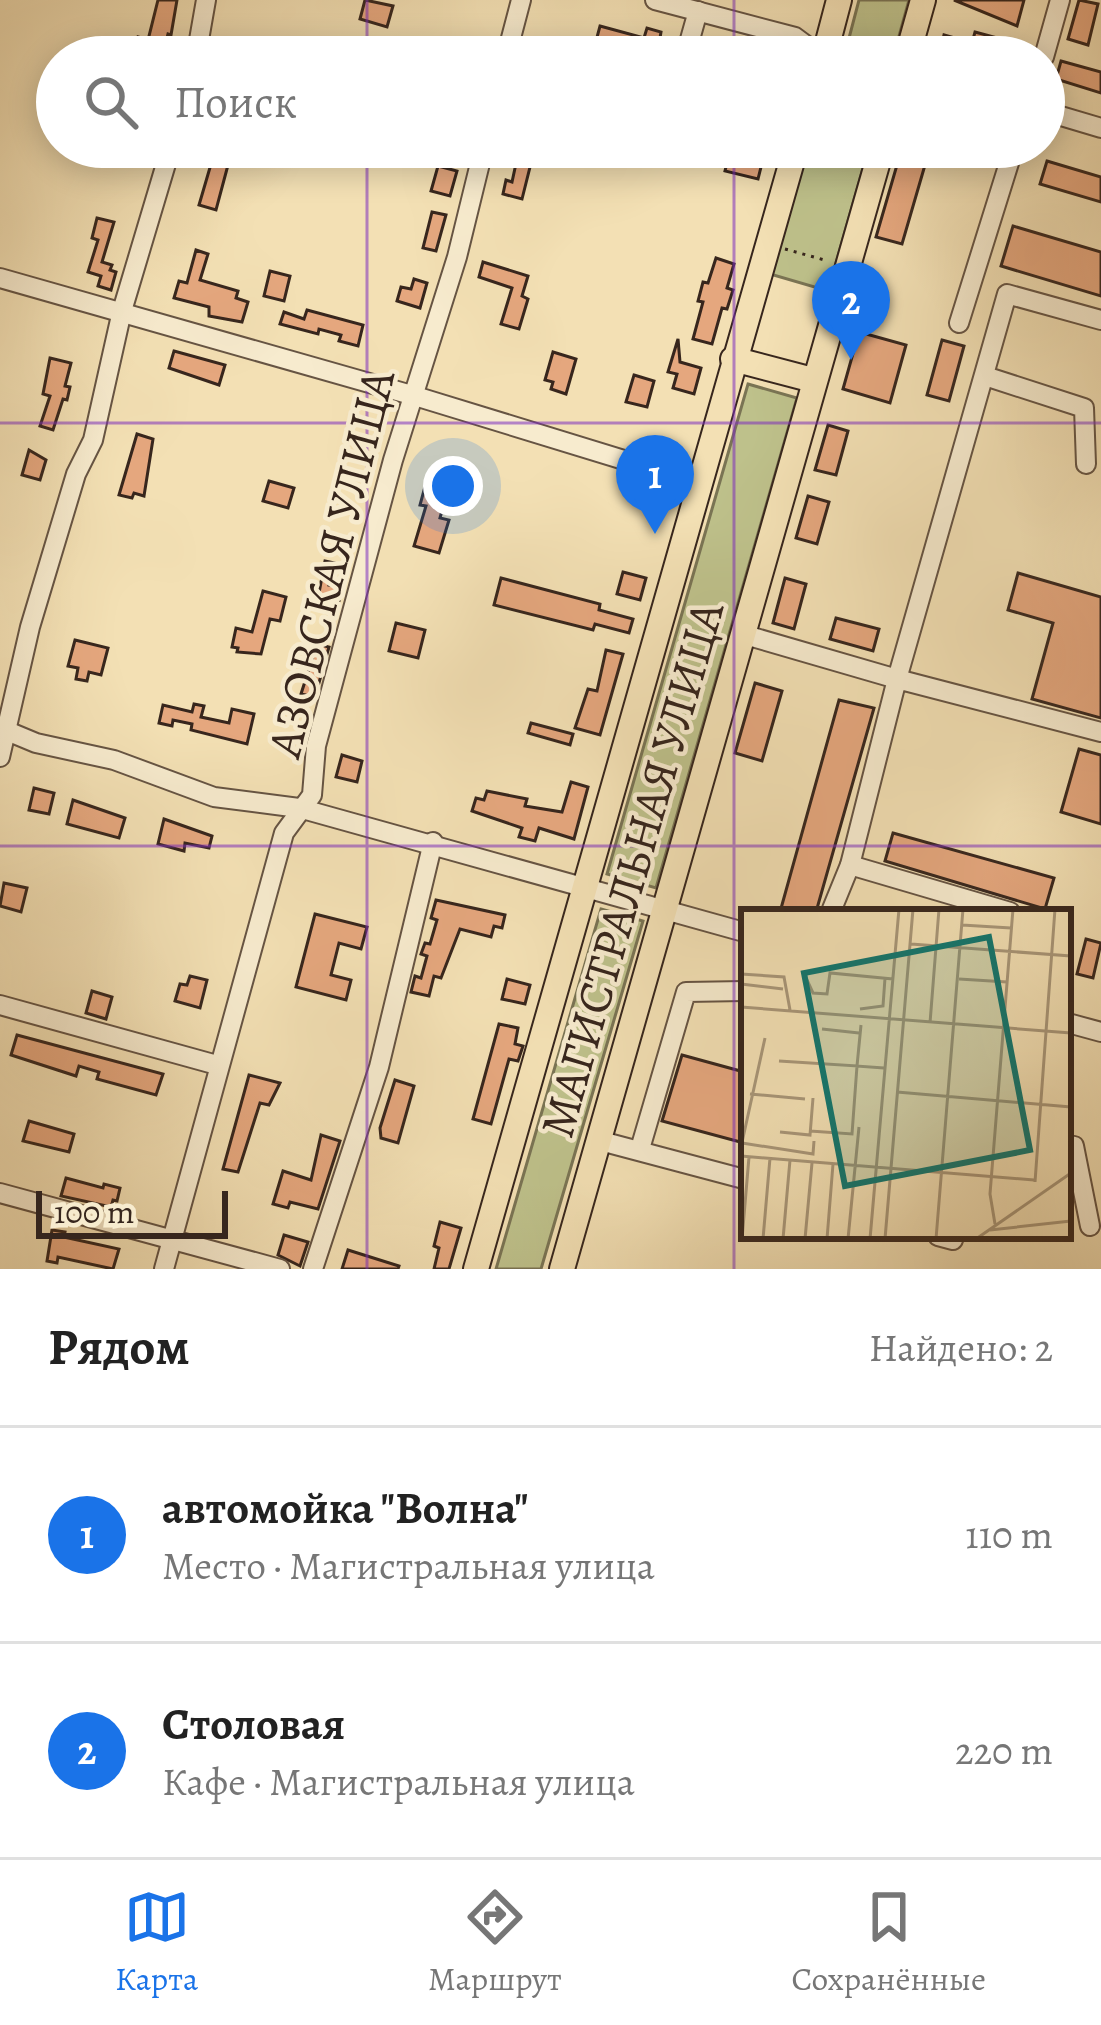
<!DOCTYPE html>
<html lang="ru">
<head>
<meta charset="utf-8">
<style>
  :root { --surface:#fff; --page:#f2f2f2; --text:#222; --muted:#767676; --line:#e0e0e0; --accent:#1a73e8 }
  body { margin:0; font-family:Alegreya,serif; background:var(--page); color:var(--text) }
  .scale { position:absolute; left:36px; bottom:30px; width:192px; box-sizing:border-box; padding-left:12px; border:6px solid #37261d; border-top:0; font-size:33px; line-height:42px; white-space:nowrap; color:#37261d; -webkit-text-stroke:9px #f7ebce; paint-order:stroke }
  .you { position:absolute; left:453px; top:486px; width:42px; height:42px; margin:-30px; border:9px solid #fff; border-radius:50%; background:#1a73e8; box-shadow:0 0 0 18px #1a73e833 }
  .badge { display:grid; place-items:center; width:78px; height:78px; border-radius:50%; background:var(--accent); color:#fff; font-size:39px; font-weight:700 }
  .pin { position:absolute; translate:-50% -99px; filter:drop-shadow(0 3px 6px #0008) }
  .pin::after { content:''; position:absolute; top:63px; width:42px; height:36px; background:inherit; clip-path:polygon(0 0,100% 0,50% 100%) }
  .list { margin:0; padding:0; list-style:none }
  h2 { display:flex; justify-content:space-between; align-items:center; height:156px; margin:0; padding:0 48px; font-size:51px }
  h2 small { font-size:39px; font-weight:400; color:var(--muted) }
  .list li { display:grid; grid-template-columns:78px 1fr auto; gap:36px; align-items:center; box-sizing:border-box; height:216px; padding:0 48px; border-top:3px solid var(--line) }
  .list b { display:block; font-size:45px; white-space:nowrap }
  .list p { margin:0; font-size:39px; white-space:nowrap; color:var(--muted) }
  .list em { font-size:39px; font-style:normal; color:var(--muted) }
  .icon { flex:none; width:66px; height:66px; fill:none; stroke:currentColor; stroke-width:2; stroke-linecap:round; stroke-linejoin:round }
  .map { position:relative; flex:none; width:1101px; height:1269px; overflow:hidden }
  .search { position:absolute; background:var(--surface); box-shadow:0 6px 30px #0003; left:36px; right:36px; top:36px; height:132px; display:flex; align-items:center; gap:30px; box-sizing:border-box; padding:0 42px; border-radius:66px; color:var(--muted); font-size:45px }
  .sheet { height:588px; background:var(--surface) }
  nav { display:flex; justify-content:space-around; align-items:center; box-sizing:border-box; height:168px; border-top:3px solid var(--line); background:var(--surface); font-size:33px; color:var(--muted) }
  nav a { display:grid; justify-items:center; gap:6px }
  nav .on { color:var(--accent) }
  .map>svg:first-child { display:block }
</style>
</head>
<body>
<div class="map">
<svg width="1101" height="1269" viewBox="0 0 1101 1269">
  <rect width="100%" height="100%" fill="#f3e0b4"/>
  <filter id="stains"><feTurbulence type="fractalNoise" baseFrequency=".00167" numOctaves="4"/><feColorMatrix values="0 0 0 0 .2 0 0 0 0 .09 0 0 0 0 .02 0 0 0 .5 -.17"/></filter>
  <radialGradient id="worn" r=".72"><stop offset=".6" stop-color="#630" stop-opacity="0"/><stop offset="1" stop-color="#630" stop-opacity=".3"/></radialGradient>
  <!-- green -->
  <g fill="#bec18b" stroke="#7a7454" stroke-width="3">
    <path d="M859 0H909L896 47 886 57 851 55 849 38Z"/>
    <path d="M808 147H869L828 291 770 274Z"/>
    <path d="M748 384 797 398 656 888 607 874Z"/>
    <path d="M601 909 643 921 541 1269H496Z"/>
  </g>
  <!-- building -->
  <g fill="#e5a77e" stroke="#37261d" stroke-width="3">
    <path d="M158 0H177L171 35 168 34 162 57H133L138 37 148 40Z"/>
    <path d="M365 0 393 6 387 27 360 19Z"/>
    <path d="M954 0H1024L1017 26Z"/>
    <path d="M1079 0 1098 4 1088 45 1068 39Z"/>
    <path d="M600 26 644 38 647 28 661 32 660 38 666 39 664 48 673 51 672 57H640L632 55 633 51 596 41Z"/>
    <path d="M975 32 994 37 993 43 1031 53V57H973L941 48 944 35 972 43Z"/>
    <path d="M1061 61 1101 72V93L1056 79Z"/>
    <path d="M216 147H239L236 159 228 165 216 210 199 205Z"/>
    <path d="M731 147H766L758 179 725 171Z"/>
    <path d="M899 158 925 165 902 244 876 237Z"/>
    <path d="M517 159 531 163 522 199 503 194 506 180 512 182Z"/>
    <path d="M1047 161 1101 177V202L1040 184Z"/>
    <path d="M438 166 457 171 450 196 431 191Z"/>
    <path d="M432 212 446 215 436 251 423 248Z"/>
    <path d="M97 218 114 222 102 262 112 265 110 270 116 272 111 290 98 286 101 276 88 272 98 240 92 238Z"/>
    <path d="M1013 226 1101 252V296L1001 266Z"/>
    <path d="M196 250 208 254 200 280 238 291 236 298 248 302 242 322 209 316V307L174 298 179 281 187 283Z"/>
    <path d="M716 258 734 264 727 288 733 290 727 309 722 308 712 344 693 339 703 302 698 301 703 282 708 283Z"/>
    <path d="M483 262 528 276 522 296 528 299 519 329 501 324 512 288 479 277Z"/>
    <path d="M270 271 290 276 284 301 264 296Z"/>
    <path d="M414 279 427 283 420 308 397 301 401 287 411 289Z"/>
    <path d="M307 310 363 325 358 346 339 341 341 335 319 329 318 334 280 324 284 312 304 319Z"/>
    <path d="M859 332 906 345 890 403 843 389Z"/>
    <path d="M678 339 680 362 701 368 694 394 673 388 677 374 668 372Z"/>
    <path d="M942 340 964 346 949 401 927 395Z"/>
    <path d="M174 351 225 365 219 385 169 368Z"/>
    <path d="M553 352 576 359 566 394 551 389 553 382 545 380Z"/>
    <path d="M50 358 71 363 65 386 70 387 67 400 63 399 53 430 40 426 50 396 43 394Z"/>
    <path d="M634 375 654 381 647 407 626 402Z"/>
    <path d="M828 425 848 431 836 475 815 470Z"/>
    <path d="M137 434 153 439 144 496 134 493 132 498 119 495Z"/>
    <path d="M29 450 46 460 40 480 22 475Z"/>
    <path d="M427 479 449 485 440 518 449 520 439 553 414 546 426 506 420 505Z"/>
    <path d="M269 481 294 488 288 508 263 501Z"/>
    <path d="M808 496 829 502 817 544 796 538Z"/>
    <path d="M325 561 334 563 329 585 343 588 339 601 330 599 327 612 316 609Z"/>
    <path d="M623 572 646 578 640 600 617 594Z"/>
    <path d="M1018 573 1101 597V718L1032 699 1053 623 1008 610Z"/>
    <path d="M501 578 600 604 599 610 633 619 629 633 595 624 593 630 494 605Z"/>
    <path d="M785 578 806 584 794 629 773 623Z"/>
    <path d="M263 591 286 597 280 621 270 619 261 654 237 652 238 648 232 647 236 628 252 632Z"/>
    <path d="M836 618 879 629 873 651 830 639Z"/>
    <path d="M396 623 425 630 418 658 389 651Z"/>
    <path d="M75 640 108 648 101 675 89 672 87 681 76 679 78 668 68 666Z"/>
    <path d="M317 644 329 647 315 697 301 694Z"/>
    <path d="M606 650 623 654 600 735 575 728 588 689 597 691Z"/>
    <path d="M755 683 782 691 762 761 735 753Z"/>
    <path d="M839 700 874 708 816 912H780Z"/>
    <path d="M194 704 204 706 201 717 229 723 232 709 254 714 247 744 191 730 192 724 173 720 172 726 159 723 163 705 192 712Z"/>
    <path d="M531 723 573 734 570 745 528 733Z"/>
    <path d="M1079 749 1101 755V824L1061 812Z"/>
    <path d="M342 755 362 761 357 782 336 777Z"/>
    <path d="M571 782 588 787 574 839 539 828 535 841 519 837 522 828 472 811 476 798 484 800 487 791 527 799 525 806 562 812Z"/>
    <path d="M34 788 54 793 49 814 29 810Z"/>
    <path d="M73 800 125 818 119 838 67 824Z"/>
    <path d="M164 819 212 836 209 848 185 843 184 851 158 844Z"/>
    <path d="M893 833 1054 878 1045 909 885 861Z"/>
    <path d="M4 883 27 888 21 912 0 906Z"/>
    <path d="M436 900 505 915 502 928 494 926 491 937 460 929 441 978 434 976 429 996 411 992 415 976 421 978 427 956 421 954 425 943 430 944 437 920 431 918Z"/>
    <path d="M315 914 367 927 361 949 339 943 331 975 351 980 346 1000 296 987Z"/>
    <path d="M1086 939 1101 943 1093 978 1077 974Z"/>
    <path d="M190 976 207 980 200 1008 175 1001 180 984 187 985Z"/>
    <path d="M507 979 530 985 525 1004 502 999Z"/>
    <path d="M92 991 112 997 106 1019 86 1013Z"/>
    <path d="M499 1024 518 1028 515 1044 523 1046 518 1061 509 1059 491 1124 473 1119Z"/>
    <path d="M17 1035 163 1074 156 1095 97 1079 99 1072 79 1066 76 1076 11 1055Z"/>
    <path d="M682 1055 744 1072V1143L662 1121Z"/>
    <path d="M249 1075 280 1083 269 1105 260 1103 238 1172 223 1169Z"/>
    <path d="M395 1080 414 1086 398 1143 381 1138 380 1128Z"/>
    <path d="M29 1121 74 1134 69 1152 23 1141Z"/>
    <path d="M321 1135 340 1141 318 1209 290 1202 288 1208 273 1204 283 1171 311 1180Z"/>
    <path d="M66 1178 103 1188 104 1184 120 1188 117 1201 113 1200 111 1207 61 1196Z"/>
    <path d="M440 1222 461 1228 449 1269H434L439 1248 434 1246Z"/>
    <path d="M52 1230 65 1232 64 1237 119 1249 113 1269 58 1257 57 1263 47 1261Z"/>
    <path d="M284 1235 308 1242 300 1266 278 1255Z"/>
    <path d="M348 1250 399 1266 398 1269H342Z"/>
  </g>
  <g fill="none" stroke-linecap="round" stroke-linejoin="round">
    <!-- minor casing -->
    <g stroke="#665443" stroke-width="22">
      <g id="minor">
        <path d="M655 0 795 37 822 57"/>
        <path d="M196 57 206 0"/>
        <path d="M506 57 521 0"/>
        <path d="M685 57 698 11"/>
        <path d="M1044 57 1060 0"/>
        <path d="M1044 111 1101 128"/>
        <path d="M0 278 415 396 699 483"/>
        <path d="M959 323 1014 147"/>
        <path d="M985 376 1084 408 1086 464"/>
        <path d="M742 634 897 679 1007 294 1101 320"/>
        <path d="M0 728 36 743 114 760 214 797 299 808 744 932"/>
        <path d="M0 757 30 627 76 474 93 440 122 311 171 147"/>
        <path d="M850 865 1010 912"/>
        <path d="M832 909 850 865 897 679 1101 732"/>
        <path d="M0 1005 217 1065"/>
        <path d="M1068 1023 1101 1032"/>
        <path d="M597 1140 744 1179"/>
        <path d="M1068 1145 1074 1146 1090 1226"/>
        <path d="M640 1149 686 992 744 991"/>
        <path d="M0 1193 280 1269"/>
        <path d="M938 1236 953 1240 954 1236"/>
        <path d="M164 1269 284 833 312 795 316 746 393 460 457 257 484 147"/>
        <path d="M313 1269 379 1067 433 842"/>
      </g>
    </g>
    <!-- major casing -->
    <g stroke="#37261d" stroke-width="28">
      <g id="major">
        <path d="M824 57 839 0"/>
        <path d="M907 57 923 0"/>
        <path d="M733 359 813 380"/>
        <path d="M476 1269 796 147"/>
        <path d="M562 1269 882 147"/>
      </g>
    </g>
    <!-- path -->
    <path stroke="#37261d" stroke-width="3" stroke-dasharray="3 6" stroke-linecap="butt" d="M785 249 828 261"/>
    <!-- minor -->
    <use href="#minor" stroke="#f7ebce" stroke-width="18"/>
    <!-- major -->
    <use href="#major" stroke="#f3e0b4" stroke-width="24"/>
  </g>
  <!-- grid -->
  <path fill="none" stroke="#7b2cbf" stroke-width="3" stroke-opacity="0.55" d="M367 0V57M734 0V57M367 147V1269M734 147V1269M0 423H1101M0 846H1101"/>
  <g text-anchor="middle" stroke-width="9" stroke-linejoin="round" paint-order="stroke">
    <!-- street labels -->
    <g font-size="48" fill="#37261d" stroke="#f7ebce">
      <text transform="translate(330 563) rotate(-76)" y="17">АЗОВСКАЯ УЛИЦА</text>
      <text transform="translate(631 869) rotate(-74)" y="17">МАГИСТРАЛЬНАЯ УЛИЦА</text>
    </g>
  </g>
  <!-- overview -->
  <g transform="translate(741 909)">
    <rect width="330" height="330" fill="#f3e0b4"/>
    <path fill="none" stroke="#a89678" stroke-width="3" d="M221 16 270 19M170 35 330 47M0 65 43 68 49 101M218 70 266 73M66 71 72 84 86 85 89 64 152 70M0 75 42 80M0 98 330 124M119 100 142 97 144 69M189 114 198 0M81 120 118 124M38 152 116 157 120 116M156 183 330 198M9 185 64 190M69 222 111 225 116 157 143 159M39 223 69 226 72 189M1 234 72 245 73 232M0 238 24 129M0 247 293 271M294 273 314 0M254 315 249 285 272 0M249 321 330 312M1 330 8 248M22 330 29 249M42 330 49 251M64 330 71 254M86 330 92 255M107 330 118 218M129 330 158 0M144 330 172 0M195 330 222 0M235 330 330 264"/>
    <path fill="#0f766e" fill-opacity="0.15" stroke="#0f766e" stroke-width="6" d="M248 28 289 241 104 277 63 64Z"/>
    <rect width="330" height="330" fill="none" stroke="#37261d" stroke-width="6"/>
  </g>
  <rect width="100%" height="100%" filter="url(#stains)"/>
  <rect width="100%" height="100%" fill="url(#worn)"/>
</svg>
<div class="scale">100 m</div>
<div class="you"></div>
<div class="pin badge" style="left:655px;top:534px">1</div>
<div class="pin badge" style="left:851px;top:360px">2</div>
<div class="search"><svg class="icon" aria-label="search" viewBox="0 0 24 24"><circle cx="10" cy="10" r="6"/><path d="M15 15l6 6"/></svg>Поиск</div>
</div>
<section class="sheet">
<h2>Рядом<small>Найдено: 2</small></h2>
<ul class="list">
<li><span class="badge">1</span><div><b>автомойка &quot;Волна&quot;</b><p>Место · Магистральная улица</p></div><em>110 m</em></li>
<li><span class="badge">2</span><div><b>Столовая</b><p>Кафе · Магистральная улица</p></div><em>220 m</em></li>
</ul>
</section>
<nav>
<a class="on"><svg class="icon" aria-label="map" viewBox="0 0 24 24"><path d="M3 6l6-2 6 2 6-2v14l-6 2-6-2-6 2zM9 4v14M15 6v14"/></svg>Карта</a>
<a><svg class="icon" aria-label="directions" viewBox="0 0 24 24"><path d="M12 3l9 9-9 9-9-9zM9 14v-3h6M13 9l2 2-2 2"/></svg>Маршрут</a>
<a><svg class="icon" aria-label="saved" viewBox="0 0 24 24"><path d="M7 4h10v16l-5-4-5 4z"/></svg>Сохранённые</a>
</nav>
</body>
</html>
